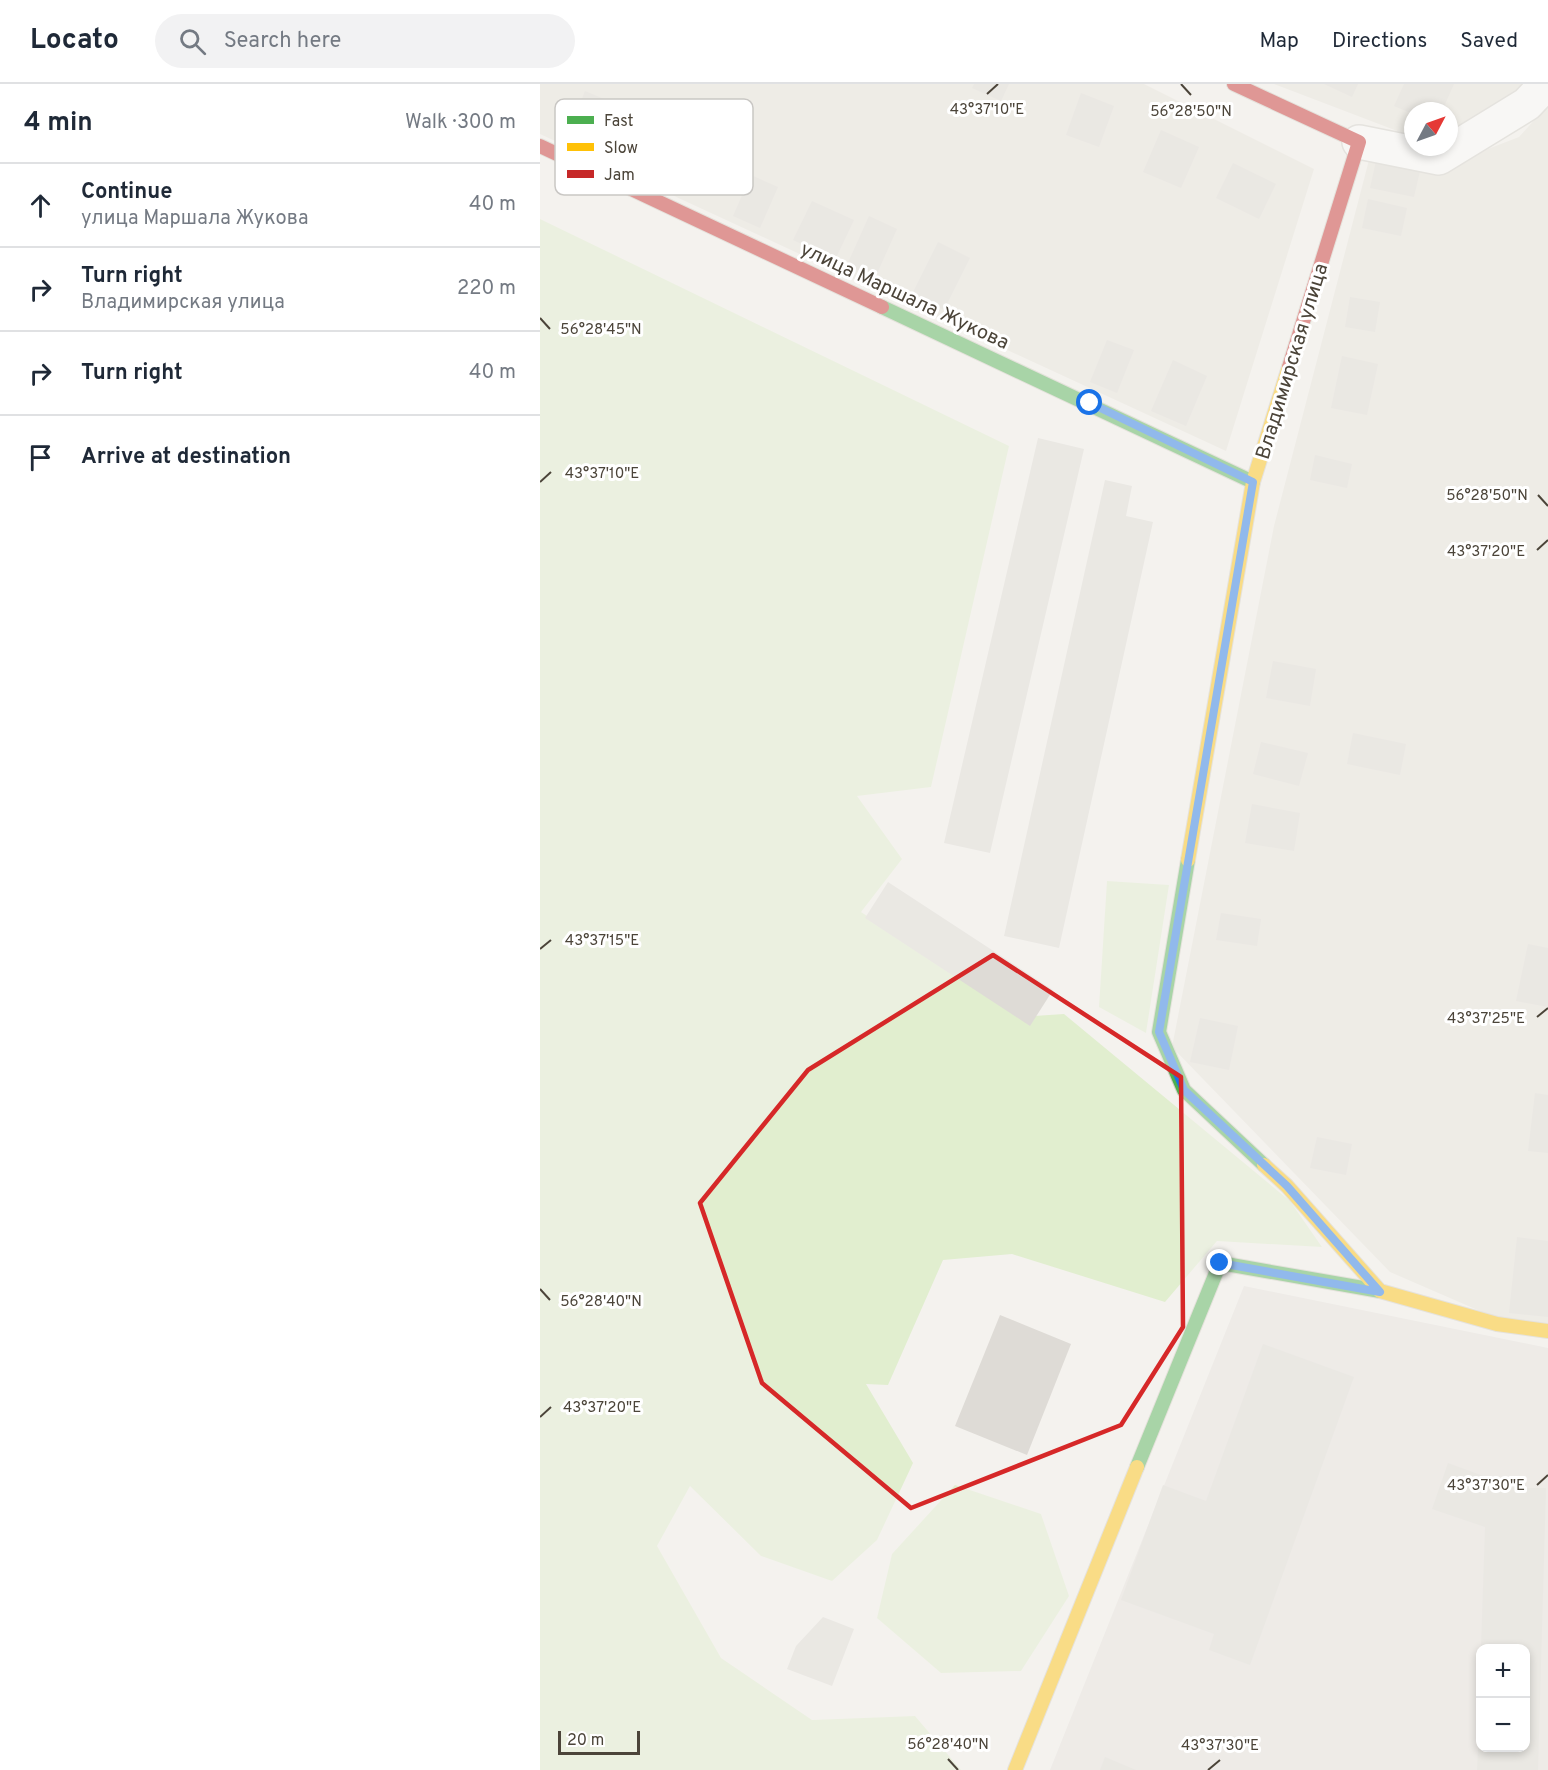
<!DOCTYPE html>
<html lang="en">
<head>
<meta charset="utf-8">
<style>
  :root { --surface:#fff; --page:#f2f2f3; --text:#1f2937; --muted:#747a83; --line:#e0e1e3 }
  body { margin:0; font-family:Overpass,sans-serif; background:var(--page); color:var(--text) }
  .controls { position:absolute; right:18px; bottom:18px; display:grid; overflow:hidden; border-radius:12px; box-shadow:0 3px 9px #0003 }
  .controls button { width:54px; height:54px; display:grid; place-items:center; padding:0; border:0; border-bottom:2px solid var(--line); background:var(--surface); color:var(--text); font:30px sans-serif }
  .compass { position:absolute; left:864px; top:18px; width:54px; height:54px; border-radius:50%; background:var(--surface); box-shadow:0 3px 9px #0003; rotate:49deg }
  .scale { position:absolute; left:18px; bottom:15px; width:82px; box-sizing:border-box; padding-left:6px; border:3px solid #4b4439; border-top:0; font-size:16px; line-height:21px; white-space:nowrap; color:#4b4439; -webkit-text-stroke:4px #fff; paint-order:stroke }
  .stop { position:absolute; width:18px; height:18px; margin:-14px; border:4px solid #1a73e8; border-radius:50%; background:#fff }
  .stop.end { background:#1a73e8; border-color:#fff; box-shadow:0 2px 6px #0008 }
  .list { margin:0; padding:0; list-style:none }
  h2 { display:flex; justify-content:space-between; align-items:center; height:78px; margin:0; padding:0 24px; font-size:26px }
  h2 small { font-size:20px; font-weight:400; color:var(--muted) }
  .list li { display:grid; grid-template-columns:39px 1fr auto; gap:18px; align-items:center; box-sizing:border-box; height:84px; padding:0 24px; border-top:2px solid var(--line) }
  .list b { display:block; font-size:22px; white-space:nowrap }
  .list p { margin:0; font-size:20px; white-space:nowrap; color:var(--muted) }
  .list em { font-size:20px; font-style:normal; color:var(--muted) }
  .icon { flex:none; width:33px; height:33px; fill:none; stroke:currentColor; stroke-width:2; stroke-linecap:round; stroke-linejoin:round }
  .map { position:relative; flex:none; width:1008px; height:1686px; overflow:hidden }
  header { display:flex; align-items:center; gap:36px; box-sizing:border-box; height:84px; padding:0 30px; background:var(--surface); border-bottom:2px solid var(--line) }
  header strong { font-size:28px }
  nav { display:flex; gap:33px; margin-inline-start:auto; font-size:21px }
  .search { width:420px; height:54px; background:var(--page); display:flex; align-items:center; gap:15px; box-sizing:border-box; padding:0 21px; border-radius:33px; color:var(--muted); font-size:22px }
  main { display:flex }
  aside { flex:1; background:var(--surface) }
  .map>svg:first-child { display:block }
</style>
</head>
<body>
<header>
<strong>Locato</strong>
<div class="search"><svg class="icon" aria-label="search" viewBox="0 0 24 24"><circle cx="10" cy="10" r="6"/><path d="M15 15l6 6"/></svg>Search here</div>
<nav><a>Map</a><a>Directions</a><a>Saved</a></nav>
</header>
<main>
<aside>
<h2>4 min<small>Walk · 300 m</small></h2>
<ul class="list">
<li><svg class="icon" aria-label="ahead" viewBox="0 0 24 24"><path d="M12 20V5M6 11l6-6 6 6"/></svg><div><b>Continue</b><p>улица Маршала Жукова</p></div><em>40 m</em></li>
<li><svg class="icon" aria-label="right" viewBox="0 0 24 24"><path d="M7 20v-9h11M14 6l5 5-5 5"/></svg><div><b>Turn right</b><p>Владимирская улица</p></div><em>220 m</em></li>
<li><svg class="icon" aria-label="right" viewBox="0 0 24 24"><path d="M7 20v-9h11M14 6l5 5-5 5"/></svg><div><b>Turn right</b></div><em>40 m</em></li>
<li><svg class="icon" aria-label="arrive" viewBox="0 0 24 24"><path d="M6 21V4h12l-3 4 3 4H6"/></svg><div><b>Arrive at destination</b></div></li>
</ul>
</aside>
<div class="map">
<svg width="1008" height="1686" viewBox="0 0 1008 1686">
  <rect width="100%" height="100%" fill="#f4f2ee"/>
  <!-- residential -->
  <g fill="#e7e4dc">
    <path d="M0 0H604L774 85 686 367 0 50Z"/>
    <path d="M734 0H985L909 57V27H873V53Z"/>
    <path d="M1008 21V1239L956 1234 850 1188 632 963 734 442 830 72 909 80 979 53Z"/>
  </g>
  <!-- industrial -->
  <path fill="#e6e2de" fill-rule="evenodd" d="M704 1202 1008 1264V1686H510ZM940 1564H986V1664H940Z"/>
  <!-- green -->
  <g fill="#e1eecf">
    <path d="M0 135 469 362 391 703 317 712 362 775 321 828 479 933 524 930 750 1117 782 1163 677 1157 625 1218 472 1170 403 1176 348 1301 326 1300 373 1379 337 1456 292 1497 221 1472 150 1402 117 1462 181 1574 272 1636 375 1632 421 1686H0Z"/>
    <path d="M567 797 629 801 606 949 559 923Z"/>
    <path d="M415 1401 501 1430 529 1512 481 1587 401 1589 337 1534 352 1470Z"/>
  </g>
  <!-- building -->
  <g fill="#dedbd6">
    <path d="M434 0H469L461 17 432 4Z"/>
    <path d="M784 0H818L812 13Z"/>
    <path d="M864 0H914L902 27H873V30L854 22Z"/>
    <path d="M45 7 83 23 66 65 28 50Z"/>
    <path d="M541 9 574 22 559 63 526 51Z"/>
    <path d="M621 46 659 63 641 104 603 88Z"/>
    <path d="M836 77 880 87 874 113 830 104Z"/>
    <path d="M693 79 736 100 719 135 676 114Z"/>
    <path d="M211 91 238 103 220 144 193 132Z"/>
    <path d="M828 115 867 124 861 152 822 144Z"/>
    <path d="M272 117 314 136 295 176 253 156Z"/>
    <path d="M329 132 357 145 335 194 307 181Z"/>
    <path d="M398 158 430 174 404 226 372 210Z"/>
    <path d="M810 213 840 218 835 248 805 243Z"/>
    <path d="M567 256 594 266 577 309 550 298Z"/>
    <path d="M802 272 838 280 827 331 791 324Z"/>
    <path d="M633 276 667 292 646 342 611 327Z"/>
    <path d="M498 354 544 365 450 769 404 759Z"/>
    <path d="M775 371 812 380 807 404 770 396Z"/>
    <path d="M565 396 592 402 586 432 613 438 519 864 464 852Z"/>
    <path d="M733 577 776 585 770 622 726 614Z"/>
    <path d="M813 649 866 660 860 691 807 680Z"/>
    <path d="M721 658 768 669 759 702 713 690Z"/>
    <path d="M712 720 760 729 754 767 705 759Z"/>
    <path d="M348 798 513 906 490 942 325 834Z"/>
    <path d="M681 829 721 835 717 862 676 856Z"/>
    <path d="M988 860 1008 864V923L976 917Z"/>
    <path d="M660 934 698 942 689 986 650 978Z"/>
    <path d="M995 1009 1008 1011V1069L988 1067Z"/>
    <path d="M777 1053 812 1060 806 1091 770 1084Z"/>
    <path d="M977 1153 1008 1157V1233L969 1229Z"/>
    <path d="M460 1231 531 1260 487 1371 415 1342Z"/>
    <path d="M723 1260 814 1293 710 1581 669 1566 674 1550 581 1516 623 1401 666 1417Z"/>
    <path d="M908 1379 976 1404H1006L998 1686H937L939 1646 940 1664H986V1564H941L945 1443 892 1425Z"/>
    <path d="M283 1533 314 1545 292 1602 247 1585 256 1562Z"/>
    <path d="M565 1673 596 1686H560Z"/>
  </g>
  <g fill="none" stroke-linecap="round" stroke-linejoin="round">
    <!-- street casing -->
    <g stroke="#d2d0cb" stroke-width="36">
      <path id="street" d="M819 58 899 74 987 20 1006 0"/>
    </g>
    <!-- fast casing -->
    <g stroke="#d3cfc5" stroke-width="16">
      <g id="fast">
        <path d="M342 223 713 398"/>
        <path d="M648 776 619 948 644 1006 724 1081"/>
        <path d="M597 1383 680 1179 840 1207"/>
      </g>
    </g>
    <!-- slow casing -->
    <g stroke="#d3cfc5" stroke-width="16">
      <g id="slow">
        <path d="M648 776 713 398 749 283"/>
        <path d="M724 1081 747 1102 840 1207 957 1240 1008 1247"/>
        <path d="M475 1686 597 1383"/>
      </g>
    </g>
    <!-- jam casing -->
    <g stroke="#d3cfc5" stroke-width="16">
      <g id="jam">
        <path d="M694 0 819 58 749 283"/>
        <path d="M0 62 342 223"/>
      </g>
    </g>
    <!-- street -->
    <use href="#street" stroke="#fdfdfc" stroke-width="33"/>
    <!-- fast -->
    <use href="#fast" stroke="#4caf50" stroke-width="14"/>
    <!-- slow -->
    <use href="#slow" stroke="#ffc107" stroke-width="14"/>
    <!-- jam -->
    <use href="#jam" stroke="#c62828" stroke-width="14"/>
  </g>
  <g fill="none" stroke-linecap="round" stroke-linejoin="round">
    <!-- route -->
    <path stroke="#1a73e8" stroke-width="8" d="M550 319 713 398 619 948 644 1006 747 1102 840 1208 680 1179"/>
  </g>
  <!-- marked area -->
  <path d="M0 0H1008V1686H0ZM453 871 641 993 643 1243 581 1341 371 1424 222 1299 160 1119 268 986Z" fill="#f4f2ee" fill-opacity=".55" fill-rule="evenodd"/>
  <path fill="none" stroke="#d62828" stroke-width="4.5" stroke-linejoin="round" d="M453 871 641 993 643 1243 581 1341 371 1424 222 1299 160 1119 268 986Z"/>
  <!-- ticks -->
  <path fill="none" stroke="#4b4439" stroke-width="2" d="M641 0 651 11M447 10 458 0M0 234 10 245M0 398 11 388M998 411 1008 422M997 466 1008 456M0 865 11 856M997 933 1008 924M0 1205 10 1216M0 1333 11 1323M997 1401 1008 1391M408 1675 418 1686M668 1686 680 1676"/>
  <g text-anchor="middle" stroke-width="6" stroke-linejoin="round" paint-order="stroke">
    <!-- street labels -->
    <g font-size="20" fill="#4b4439" stroke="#fff">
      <text transform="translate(365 211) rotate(25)" y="7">улица Маршала Жукова</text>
      <text transform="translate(751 277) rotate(-73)" y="7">Владимирская улица</text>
    </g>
  </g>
  <!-- legend -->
  <rect x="15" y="15" width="198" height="96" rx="9" fill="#fff" stroke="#c9c7c4" stroke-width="1.5"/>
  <rect x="27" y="32" width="27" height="8" fill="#4caf50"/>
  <rect x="27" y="59" width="27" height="8" fill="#ffc107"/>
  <rect x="27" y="86" width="27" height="8" fill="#c62828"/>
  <g font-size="16" fill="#4b4439">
    <text x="64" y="42">Fast</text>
    <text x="64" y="69">Slow</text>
    <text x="64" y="96">Jam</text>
  </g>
  <g font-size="15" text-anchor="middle" fill="#4b4439" stroke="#fff" stroke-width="6" stroke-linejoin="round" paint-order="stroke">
    <text x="447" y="30">43°37'10"E</text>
    <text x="651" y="32">56°28'50"N</text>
    <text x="61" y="250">56°28'45"N</text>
    <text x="62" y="394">43°37'10"E</text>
    <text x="947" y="416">56°28'50"N</text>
    <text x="946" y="472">43°37'20"E</text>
    <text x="62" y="861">43°37'15"E</text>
    <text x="946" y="939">43°37'25"E</text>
    <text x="61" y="1222">56°28'40"N</text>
    <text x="62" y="1328">43°37'20"E</text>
    <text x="946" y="1406">43°37'30"E</text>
    <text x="408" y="1665">56°28'40"N</text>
    <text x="680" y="1666">43°37'30"E</text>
  </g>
</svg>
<div class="controls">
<button>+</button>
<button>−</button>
</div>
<svg class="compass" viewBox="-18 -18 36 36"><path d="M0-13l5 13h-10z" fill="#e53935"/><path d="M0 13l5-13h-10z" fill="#747a83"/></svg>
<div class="scale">20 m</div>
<div class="stop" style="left:550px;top:319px"></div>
<div class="stop end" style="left:680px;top:1179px"></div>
</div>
</main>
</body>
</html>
